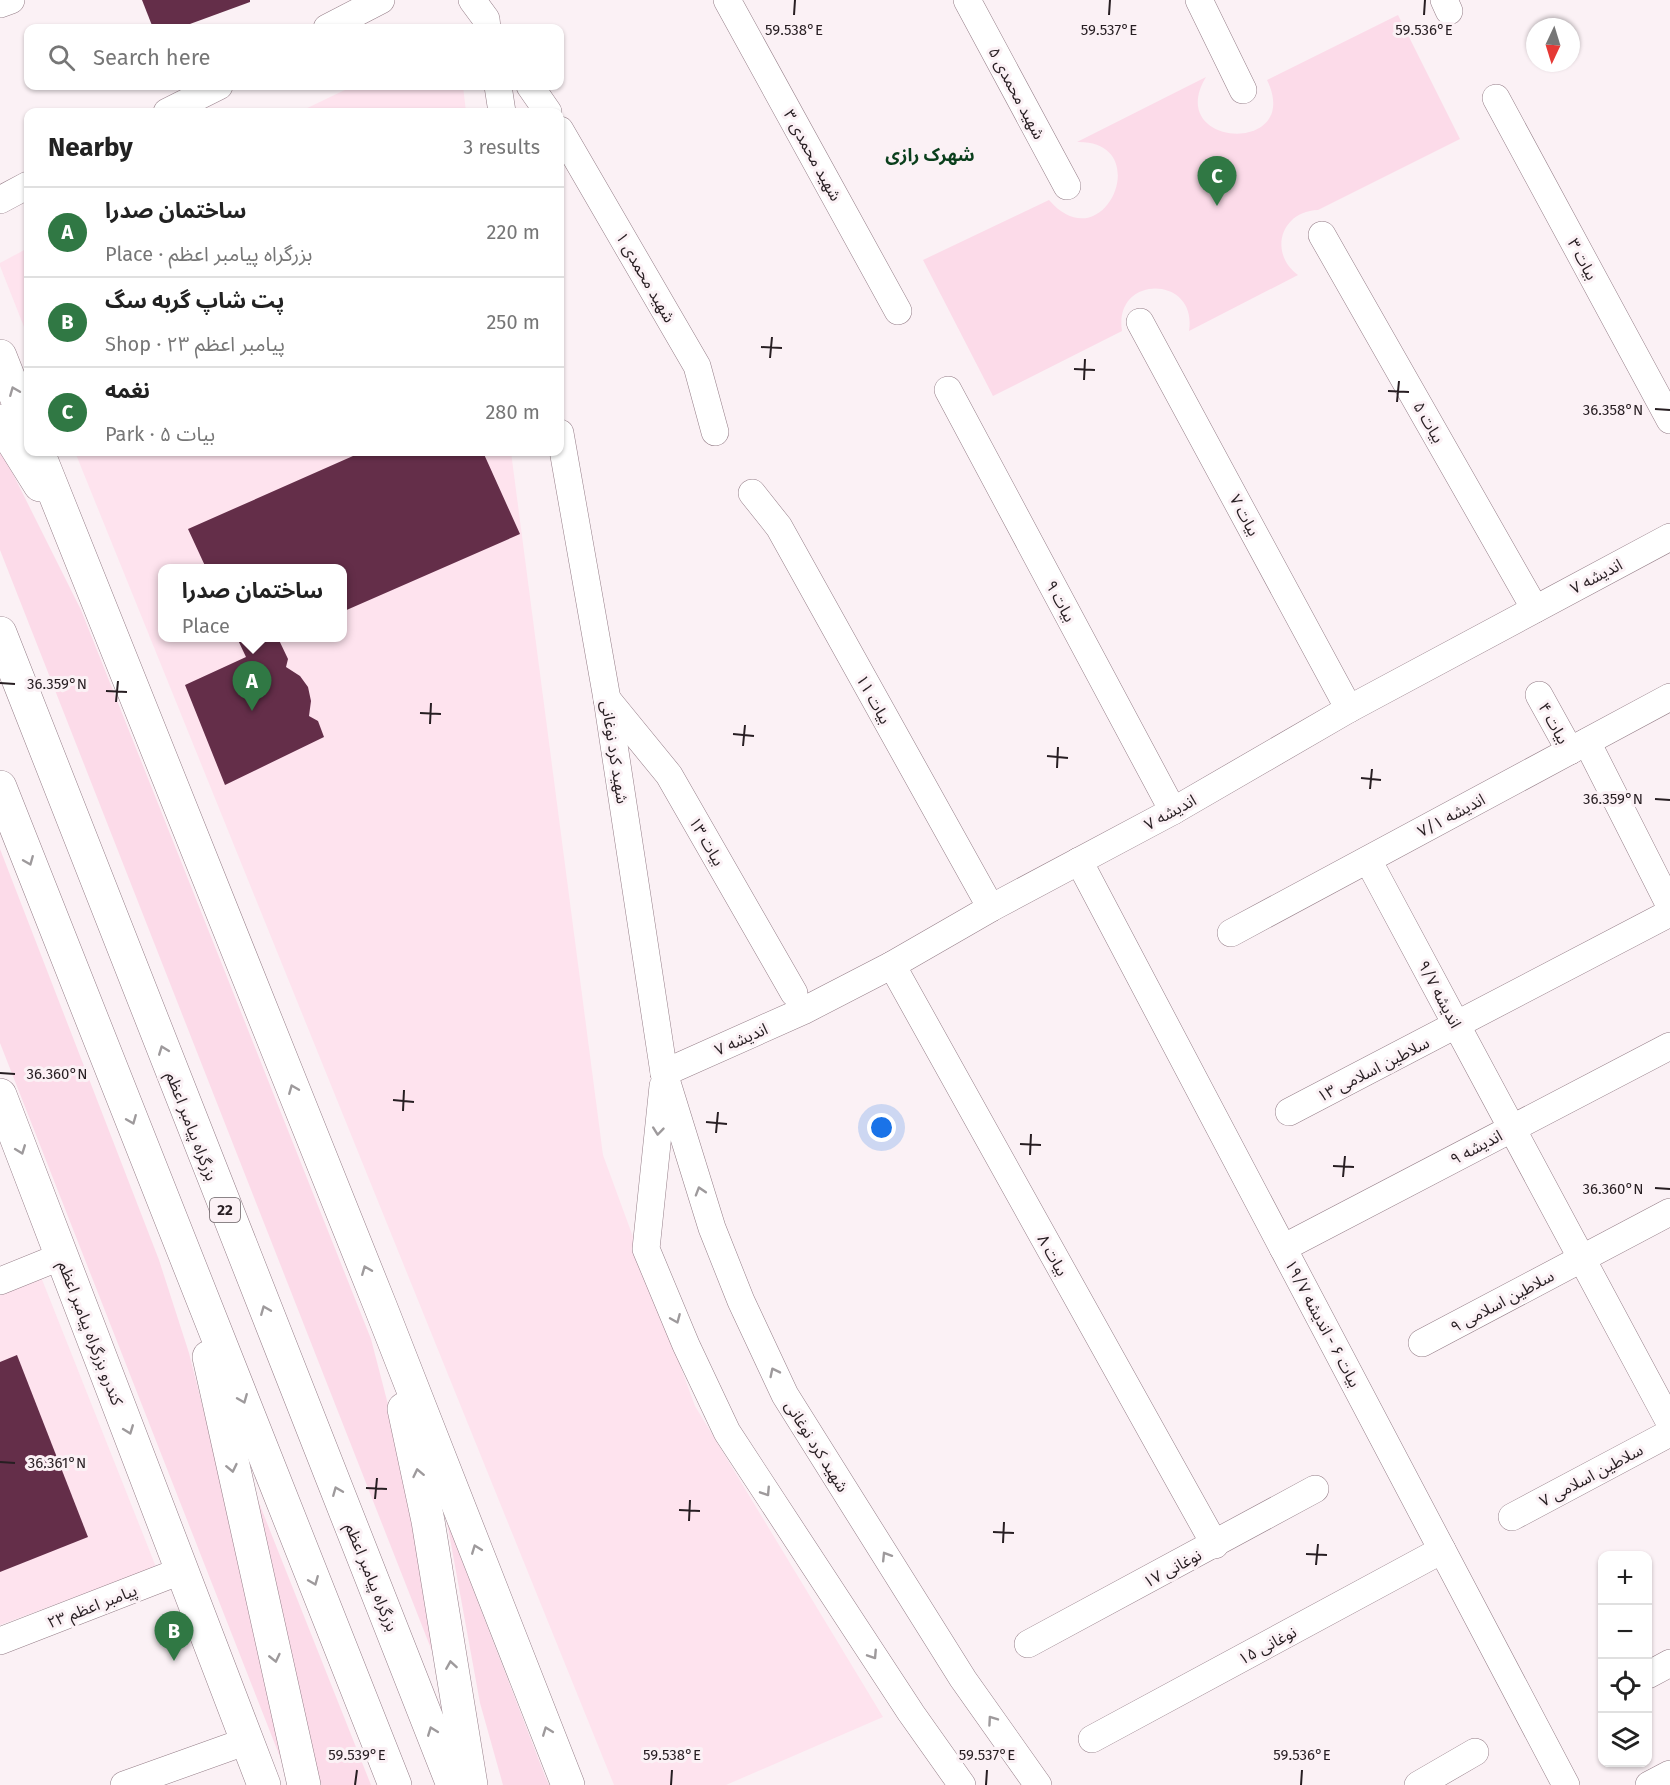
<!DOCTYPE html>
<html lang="en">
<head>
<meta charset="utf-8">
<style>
  :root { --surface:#fff; --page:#f6f6f6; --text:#222; --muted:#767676; --line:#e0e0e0; --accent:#307844 }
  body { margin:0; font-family:"Fira Sans","Noto Sans Arabic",sans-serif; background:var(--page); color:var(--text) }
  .controls { position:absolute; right:18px; bottom:18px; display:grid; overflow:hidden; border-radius:12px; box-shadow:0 2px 4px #0004 }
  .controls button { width:54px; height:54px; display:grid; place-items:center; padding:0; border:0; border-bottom:2px solid var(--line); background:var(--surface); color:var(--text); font:30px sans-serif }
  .compass { position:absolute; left:1526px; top:18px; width:54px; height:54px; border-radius:50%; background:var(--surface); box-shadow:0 2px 4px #0004; rotate:184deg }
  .you { position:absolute; left:882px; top:1128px; width:21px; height:21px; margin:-15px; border:4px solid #fff; border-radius:50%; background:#1a73e8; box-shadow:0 0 0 9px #1a73e833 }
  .badge { display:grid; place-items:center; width:39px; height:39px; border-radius:50%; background:var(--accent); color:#fff; font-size:20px; font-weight:700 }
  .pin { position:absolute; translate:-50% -50px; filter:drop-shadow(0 2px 3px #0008) }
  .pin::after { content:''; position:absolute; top:32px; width:21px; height:18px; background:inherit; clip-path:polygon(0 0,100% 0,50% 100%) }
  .popup { position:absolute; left:158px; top:564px; width:189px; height:78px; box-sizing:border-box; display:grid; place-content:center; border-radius:12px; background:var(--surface); filter:drop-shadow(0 2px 4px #0005); font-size:20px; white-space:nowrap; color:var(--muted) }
  .popup b { font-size:22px; color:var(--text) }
  .popup::after { content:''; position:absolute; left:50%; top:100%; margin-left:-12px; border:12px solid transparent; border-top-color:var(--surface) }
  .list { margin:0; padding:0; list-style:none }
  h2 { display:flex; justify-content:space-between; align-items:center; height:78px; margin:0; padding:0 24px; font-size:26px }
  h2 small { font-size:20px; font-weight:400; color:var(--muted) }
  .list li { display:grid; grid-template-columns:39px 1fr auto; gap:18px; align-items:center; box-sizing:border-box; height:90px; padding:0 24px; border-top:2px solid var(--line) }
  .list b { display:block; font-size:22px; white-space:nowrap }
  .list p { margin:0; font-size:20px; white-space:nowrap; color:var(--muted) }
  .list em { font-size:20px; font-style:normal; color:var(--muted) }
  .icon { flex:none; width:33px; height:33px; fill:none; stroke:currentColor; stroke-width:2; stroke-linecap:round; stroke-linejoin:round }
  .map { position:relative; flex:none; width:1670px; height:1785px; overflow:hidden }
  .search { position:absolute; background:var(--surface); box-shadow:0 2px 4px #0004; left:24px; top:24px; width:540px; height:66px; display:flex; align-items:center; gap:15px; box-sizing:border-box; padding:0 21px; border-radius:12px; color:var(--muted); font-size:22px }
  .panel { position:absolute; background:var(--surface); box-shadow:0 2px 4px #0004; left:24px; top:108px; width:540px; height:348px; border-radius:12px }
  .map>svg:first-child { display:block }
</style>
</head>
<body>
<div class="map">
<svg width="1670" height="1785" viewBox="0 0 1670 1785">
  <rect width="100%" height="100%" fill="#fbf1f5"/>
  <!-- built -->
  <g fill="#fee3ee" fill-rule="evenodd">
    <path d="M353 86H463L466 112H299Z"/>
    <path d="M28 248V337L0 266V263Z"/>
    <path d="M75 452H511L603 1155 695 1406 883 1717 726 1785H614ZM162 568H342V638H162Z"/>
    <path d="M41 1277 156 1567 0 1625V1293Z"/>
  </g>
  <!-- green -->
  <g fill="#fcdbe9">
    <path d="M1398 15 1460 139 1318 210C1281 211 1268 253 1298 275L1189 331C1198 275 1113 274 1122 331L993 396 923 260 1049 200C1104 264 1157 140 1077 142L1206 77C1163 148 1304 156 1267 80Z"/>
    <path d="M0 448 81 610 371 1339 398 1443 439 1669 0 550Z"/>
    <path d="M0 849 159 1260 189 1353 283 1723 291 1785 0 1043Z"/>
    <path d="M240 1455 371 1785H319Z"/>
    <path d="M447 1522 545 1776 549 1785H503L480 1703Z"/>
  </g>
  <!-- building -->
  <g fill="#642e49">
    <path d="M142 0H250V2L179 28H153Z"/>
    <path d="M362 452H483L520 534 342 612V568H206L188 529Z"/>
    <path d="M237 638H278L288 659 286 667 300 676 308 687 311 701 309 716 318 721 324 737 225 785 185 685 246 657Z"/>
    <path d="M17 1355 88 1537 0 1572V1362Z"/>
  </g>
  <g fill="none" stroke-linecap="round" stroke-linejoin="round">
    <!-- minor casing -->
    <g stroke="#957e88" stroke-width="28">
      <g id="minor">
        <path d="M472 0 486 19 487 28"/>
        <path d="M727 0 898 311"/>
        <path d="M967 0 1067 186"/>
        <path d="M1199 0 1243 90"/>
        <path d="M1444 0 1449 11"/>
        <path d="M0 4 11 0"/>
        <path d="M327 28 381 0"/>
        <path d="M498 86 502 112"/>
        <path d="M530 86 548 112"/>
        <path d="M1496 98 1670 420"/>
        <path d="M167 112 219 86"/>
        <path d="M560 130 697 366 715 432"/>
        <path d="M0 200 28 185"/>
        <path d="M1322 235 1535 609"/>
        <path d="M1140 322 1349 709"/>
        <path d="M948 390 1173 811"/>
        <path d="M560 433 607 699 664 1073 712 1228 741 1301 785 1395 963 1679 1038 1785"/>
        <path d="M752 493 779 527 991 908"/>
        <path d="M1539 695 1570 751"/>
        <path d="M607 699 669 775 794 993"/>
        <path d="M1587 742 1670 906"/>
        <path d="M1368 860 1670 1423"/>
        <path d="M1079 861 1566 1785"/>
        <path d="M1231 933 1670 697"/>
        <path d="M892 965 1215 1545"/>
        <path d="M664 1073 803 1011 892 965 991 908 1173 811 1349 709 1670 537"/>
        <path d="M663 1086 646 1249 686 1345 727 1432 911 1713 962 1785"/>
        <path d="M1289 1112 1670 913"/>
        <path d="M1283 1248 1670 1046"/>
        <path d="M0 1281 62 1256"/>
        <path d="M1422 1343 1670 1212"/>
        <path d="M1512 1517 1670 1433"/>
        <path d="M0 1641 183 1570"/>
        <path d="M1028 1644 1315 1489"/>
        <path d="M1648 1675 1670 1663"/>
        <path d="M1092 1739 1442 1550"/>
        <path d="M124 1785 247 1741"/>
        <path d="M1418 1785 1475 1752"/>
        <path d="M1649 1785 1670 1774"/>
      </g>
    </g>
    <!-- highway casing -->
    <g stroke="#957e88" stroke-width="34">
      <g id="highway">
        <path d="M0 356 28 427"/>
        <path d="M0 421 40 485"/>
        <path d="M38 452 381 1308 568 1785"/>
        <path d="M0 633 453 1785"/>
        <path d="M0 787 395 1785"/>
        <path d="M0 1095 264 1785"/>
        <path d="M209 1357 304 1785"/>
        <path d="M404 1409 428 1521 471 1785"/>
      </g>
    </g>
    <!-- minor -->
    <use href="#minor" stroke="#fff" stroke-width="27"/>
    <!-- highway -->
    <use href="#highway" stroke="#fff" stroke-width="33"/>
  </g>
  <!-- one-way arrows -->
  <defs><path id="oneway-chevron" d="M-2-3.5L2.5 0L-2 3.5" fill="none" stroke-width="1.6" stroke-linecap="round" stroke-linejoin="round" transform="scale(1.5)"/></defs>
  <g stroke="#9e9a9c">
    <use href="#oneway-chevron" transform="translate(14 391) rotate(-112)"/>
    <use href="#oneway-chevron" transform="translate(29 861) rotate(68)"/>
    <use href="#oneway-chevron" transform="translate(163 1050) rotate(-111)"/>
    <use href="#oneway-chevron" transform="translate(293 1089) rotate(-112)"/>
    <use href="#oneway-chevron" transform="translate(132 1120) rotate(68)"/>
    <use href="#oneway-chevron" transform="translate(658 1131) rotate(96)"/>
    <use href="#oneway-chevron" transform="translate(21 1150) rotate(69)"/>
    <use href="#oneway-chevron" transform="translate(700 1191) rotate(-107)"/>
    <use href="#oneway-chevron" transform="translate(366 1270) rotate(-112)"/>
    <use href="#oneway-chevron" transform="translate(265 1310) rotate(-112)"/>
    <use href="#oneway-chevron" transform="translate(676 1319) rotate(67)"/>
    <use href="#oneway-chevron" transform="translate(774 1372) rotate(-116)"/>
    <use href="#oneway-chevron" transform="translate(243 1399) rotate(68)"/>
    <use href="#oneway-chevron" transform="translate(129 1430) rotate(69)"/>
    <use href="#oneway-chevron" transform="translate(232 1468) rotate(78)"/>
    <use href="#oneway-chevron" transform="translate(418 1473) rotate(-102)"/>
    <use href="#oneway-chevron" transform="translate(337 1491) rotate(-112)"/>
    <use href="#oneway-chevron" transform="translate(766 1492) rotate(57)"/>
    <use href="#oneway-chevron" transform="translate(476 1549) rotate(-111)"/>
    <use href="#oneway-chevron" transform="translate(886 1556) rotate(-122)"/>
    <use href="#oneway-chevron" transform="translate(314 1581) rotate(68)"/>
    <use href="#oneway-chevron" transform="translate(873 1655) rotate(57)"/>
    <use href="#oneway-chevron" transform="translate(275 1658) rotate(77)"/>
    <use href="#oneway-chevron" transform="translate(451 1665) rotate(-99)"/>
    <use href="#oneway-chevron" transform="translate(992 1720) rotate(-125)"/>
    <use href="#oneway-chevron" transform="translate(432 1731) rotate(-111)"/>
    <use href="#oneway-chevron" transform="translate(547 1731) rotate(-111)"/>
  </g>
  <!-- ticks -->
  <path fill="none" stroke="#271e22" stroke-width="2" d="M794 15 795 0M1109 15 1110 0M1424 15 1425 0M761 347 782 348M770 358 772 337M1074 369 1095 370M1084 380 1085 359M1388 391 1409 392M1397 402 1399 381M1655 409 1670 410M0 683 15 684M106 691 127 692M116 702 118 681M420 713 441 714M430 724 431 703M733 734 754 736M743 746 745 725M1047 756 1068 758M1057 768 1058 747M1361 778 1381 780M1370 789 1372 769M1655 799 1670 800M0 1073 15 1074M393 1100 414 1102M403 1111 404 1090M706 1122 727 1124M716 1133 718 1112M1020 1144 1041 1145M1030 1155 1031 1134M1333 1166 1354 1167M1343 1177 1345 1156M1655 1188 1670 1189M0 1462 15 1463M366 1488 387 1489M375 1499 377 1478M679 1510 700 1511M689 1521 690 1500M993 1532 1014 1533M1003 1543 1004 1522M1306 1554 1327 1555M1316 1565 1318 1544M355 1785 357 1770M671 1785 672 1770M986 1785 987 1770M1301 1785 1302 1770"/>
  <g text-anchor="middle" stroke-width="6" stroke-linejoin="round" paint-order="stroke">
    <!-- shield labels -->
    <rect fill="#fbf1f5" stroke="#675d61" stroke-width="1.5" x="210" y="1198" width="30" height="24" rx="4.5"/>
    <g font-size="15" font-weight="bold" fill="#271e22">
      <text x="225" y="1215">22</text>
    </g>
    <!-- street labels -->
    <g font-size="16" fill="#271e22" stroke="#fbf1f5">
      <text transform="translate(1017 93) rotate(62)" y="6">شهید محمدی ۵</text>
      <text transform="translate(813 155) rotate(61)" y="6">شهید محمدی ۳</text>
      <text transform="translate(1583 259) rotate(62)" y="6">بیات ۳</text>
      <text transform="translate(646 277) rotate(60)" y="6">شهید محمدی ۱</text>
      <text transform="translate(1429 422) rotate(60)" y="6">بیات ۵</text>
      <text transform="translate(1245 515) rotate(62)" y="6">بیات ۷</text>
      <text transform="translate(1596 576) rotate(-28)" y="6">اندیشه ۷</text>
      <text transform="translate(1061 601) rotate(62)" y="6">بیات ۹</text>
      <text transform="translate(874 699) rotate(61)" y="6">بیات ۱۱</text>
      <text transform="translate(1554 723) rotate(61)" y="6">بیات ۴</text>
      <text transform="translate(615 752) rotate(81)" y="6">شهید کرد نوغانی</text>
      <text transform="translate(1170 812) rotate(-29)" y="6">اندیشه ۷</text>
      <text transform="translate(1451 815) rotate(-28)" y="6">اندیشه ۷/۱</text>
      <text transform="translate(707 841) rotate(60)" y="6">بیات ۱۳</text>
      <text transform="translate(1440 994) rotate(62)" y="6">اندیشه ۹/۷</text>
      <text transform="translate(741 1039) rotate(-24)" y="6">اندیشه ۷</text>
      <text transform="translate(1373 1069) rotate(-27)" y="6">سلاطین اسلامی ۱۳</text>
      <text transform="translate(192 1126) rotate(69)" y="6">بزرگراه پیامبر اعظم</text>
      <text transform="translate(1476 1147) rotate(-28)" y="6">اندیشه ۹</text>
      <text transform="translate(1053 1255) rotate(61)" y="6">بیات ۸</text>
      <text transform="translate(1502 1301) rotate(-28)" y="6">سلاطین اسلامی ۹</text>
      <text transform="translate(1323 1323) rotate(62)" y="6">بیات ۶ - اندیشه ۱۹/۷</text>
      <text transform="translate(91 1333) rotate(69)" y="6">کندرو بزرگراه پیامبر اعظم</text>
      <text transform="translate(817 1446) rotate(58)" y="6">شهید کرد نوغانی</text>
      <text transform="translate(1591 1475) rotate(-28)" y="6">سلاطین اسلامی ۷</text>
      <text transform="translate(1172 1568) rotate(-28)" y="6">نوغانی ۱۷</text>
      <text transform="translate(372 1577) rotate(68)" y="6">بزرگراه پیامبر اعظم</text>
      <text transform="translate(92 1606) rotate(-21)" y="6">پیامبر اعظم ۲۳</text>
      <text transform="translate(1267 1645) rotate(-28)" y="6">نوغانی ۱۵</text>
    </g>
    <!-- neighbourhood labels -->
    <g font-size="18" font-weight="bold" fill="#0a3f1c" stroke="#fbf1f5">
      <text x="930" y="161">شهرک رازی</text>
    </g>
  </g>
  <g font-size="15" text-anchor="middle" fill="#271e22" stroke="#fbf1f5" stroke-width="6" stroke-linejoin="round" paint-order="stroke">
    <text x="794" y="35">59.538°E</text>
    <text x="1109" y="35">59.537°E</text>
    <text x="1424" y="35">59.536°E</text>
    <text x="1613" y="415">36.358°N</text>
    <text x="57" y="689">36.359°N</text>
    <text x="1613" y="804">36.359°N</text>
    <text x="57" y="1079">36.360°N</text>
    <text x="1613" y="1194">36.360°N</text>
    <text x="57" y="1468">36.361°N</text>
    <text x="357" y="1760">59.539°E</text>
    <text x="672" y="1760">59.538°E</text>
    <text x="987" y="1760">59.537°E</text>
    <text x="1302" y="1760">59.536°E</text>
  </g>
</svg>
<div class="controls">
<button>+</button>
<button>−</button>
<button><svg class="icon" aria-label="locate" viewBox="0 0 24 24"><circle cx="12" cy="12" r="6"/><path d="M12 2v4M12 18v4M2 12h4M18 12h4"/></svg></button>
<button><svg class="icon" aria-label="layers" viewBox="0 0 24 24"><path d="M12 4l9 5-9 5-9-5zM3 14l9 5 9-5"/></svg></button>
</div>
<svg class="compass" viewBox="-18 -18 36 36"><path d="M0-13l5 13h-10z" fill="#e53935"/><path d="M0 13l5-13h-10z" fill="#767676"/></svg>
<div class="you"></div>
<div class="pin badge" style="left:252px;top:711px">A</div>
<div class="popup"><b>ساختمان صدرا</b>Place</div>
<div class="pin badge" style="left:174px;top:1661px">B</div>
<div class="pin badge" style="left:1217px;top:206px">C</div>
<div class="search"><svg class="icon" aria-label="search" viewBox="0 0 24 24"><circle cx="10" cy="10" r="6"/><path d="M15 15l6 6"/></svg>Search here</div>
<section class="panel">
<h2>Nearby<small>3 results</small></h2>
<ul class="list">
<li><span class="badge">A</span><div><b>ساختمان صدرا</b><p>Place · بزرگراه پیامبر اعظم</p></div><em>220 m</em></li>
<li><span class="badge">B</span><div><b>پت شاپ گربه سگ</b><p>Shop · پیامبر اعظم ۲۳</p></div><em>250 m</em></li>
<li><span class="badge">C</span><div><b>نغمه</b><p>Park · بیات ۵</p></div><em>280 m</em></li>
</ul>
</section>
</div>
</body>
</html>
